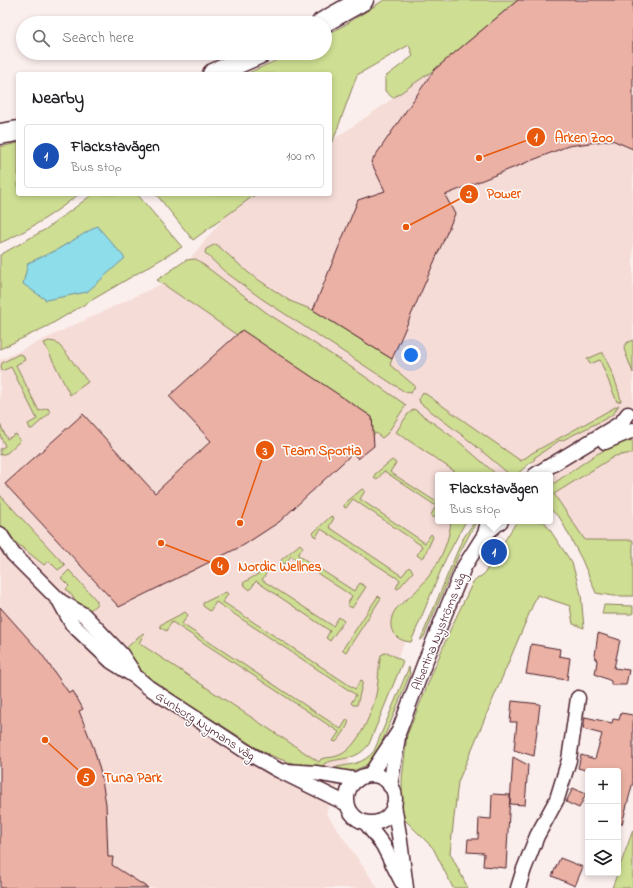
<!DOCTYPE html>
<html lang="en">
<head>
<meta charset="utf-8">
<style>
  :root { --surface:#fff; --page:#f6f6f6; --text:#202124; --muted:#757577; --line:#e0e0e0; --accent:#111827 }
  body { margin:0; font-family:"Indie Flower",sans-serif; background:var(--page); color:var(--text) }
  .controls { position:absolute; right:12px; bottom:12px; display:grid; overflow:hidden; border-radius:4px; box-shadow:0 2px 6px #0003 }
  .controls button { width:36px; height:36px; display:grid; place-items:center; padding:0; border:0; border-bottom:1px solid var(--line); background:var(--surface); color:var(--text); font:20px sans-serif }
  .you { position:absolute; left:411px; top:355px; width:14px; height:14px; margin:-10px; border:3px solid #fff; border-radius:50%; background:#1a73e8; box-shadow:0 0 0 6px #1a73e833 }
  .badge { display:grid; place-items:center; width:26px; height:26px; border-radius:50%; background:var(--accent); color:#fff; font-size:13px; font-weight:700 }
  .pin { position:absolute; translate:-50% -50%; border:2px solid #fff; box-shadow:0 1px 4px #0006 }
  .popup { position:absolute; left:435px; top:472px; width:118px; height:52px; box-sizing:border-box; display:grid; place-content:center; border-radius:4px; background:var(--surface); filter:drop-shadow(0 1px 3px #0005); font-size:13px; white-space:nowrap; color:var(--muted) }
  .popup b { font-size:15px; color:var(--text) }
  .popup::after { content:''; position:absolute; left:50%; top:100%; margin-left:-8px; border:8px solid transparent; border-top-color:var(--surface) }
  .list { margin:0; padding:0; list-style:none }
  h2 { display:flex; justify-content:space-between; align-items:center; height:52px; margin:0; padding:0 16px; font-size:17px }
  h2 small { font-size:13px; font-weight:400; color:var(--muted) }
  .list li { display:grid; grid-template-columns:26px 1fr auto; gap:12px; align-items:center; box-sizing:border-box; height:64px; margin:0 8px 8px; padding:0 8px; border:1px solid var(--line); border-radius:4px }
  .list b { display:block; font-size:15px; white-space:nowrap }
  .list p { margin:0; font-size:13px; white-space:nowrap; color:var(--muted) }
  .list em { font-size:13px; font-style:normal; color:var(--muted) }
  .icon { flex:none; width:22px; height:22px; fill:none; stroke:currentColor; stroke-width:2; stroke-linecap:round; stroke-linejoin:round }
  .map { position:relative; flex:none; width:633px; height:888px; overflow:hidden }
  .search { position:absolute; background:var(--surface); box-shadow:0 2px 6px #0003; left:16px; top:16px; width:316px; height:44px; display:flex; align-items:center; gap:10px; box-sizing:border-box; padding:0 14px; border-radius:22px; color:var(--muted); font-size:15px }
  .panel { position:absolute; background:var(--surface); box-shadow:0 2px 6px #0003; left:16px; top:72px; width:316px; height:124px; border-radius:4px }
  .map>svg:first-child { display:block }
</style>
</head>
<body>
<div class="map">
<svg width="633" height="888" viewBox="0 0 633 888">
  <rect width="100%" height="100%" fill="#fbefed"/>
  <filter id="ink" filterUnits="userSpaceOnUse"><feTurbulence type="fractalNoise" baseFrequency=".025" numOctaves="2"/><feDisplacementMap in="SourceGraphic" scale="8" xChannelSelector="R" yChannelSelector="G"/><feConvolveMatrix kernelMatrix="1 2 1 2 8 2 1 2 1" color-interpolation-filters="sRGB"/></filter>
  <g filter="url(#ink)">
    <!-- built -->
    <path fill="#f6dcd7" d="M518 0H633V540H585L550 488V475H541L532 461 516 475H438V521H464L451 541 326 813 378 888H0V360L174 278 225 216 256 194H330V142L434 70Z"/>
    <!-- green -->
    <g fill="#cede92" stroke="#8c7e5e" fill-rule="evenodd">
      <path d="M384 0H518L434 70 393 98 385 91V77L413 56 409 45 357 75 333 141 330 142V74H246L293 53H325V36L348 23Z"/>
      <path d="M18 143V194H79C55 213 28 231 0 243V147Z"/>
      <path d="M93 194H137L182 247 48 326 0 349V255L46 229ZM97 227 124 259 28 263 55 251Z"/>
      <path d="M156 194H256L193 240Z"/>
      <path d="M216 244 250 274 290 301 313 310 392 359 390 365 415 386 411 393 405 392 262 299 224 271 205 253 206 249Z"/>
      <path d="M196 259 267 313 354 369 406 405 387 434 382 438 376 433 373 435 372 417 242 331 237 335 157 280 186 260Z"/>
      <path d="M633 340V373L624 349C624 343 628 342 633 340Z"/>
      <path d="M49 341C51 342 53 341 55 342 61 344 82 375 88 382L70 395 44 343Z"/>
      <path d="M601 353H603C610 368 618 385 621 401L617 402 600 360 590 364 587 359Z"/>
      <path d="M19 354 23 355 25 360 16 365 39 411 48 408 50 413 32 429H30L28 424 37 419 11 367 2 371 1 366 2 363Z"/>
      <path d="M423 392 521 461 532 453 619 405 613 414 607 418 561 441 560 440 534 458 535 459 516 475H510L471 442 420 403 419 399Z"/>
      <path d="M414 409 457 440 497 475H460L396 432 408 414Z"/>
      <path d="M0 424 7 439 16 434 20 441 7 453 0 455V449L5 446 0 435Z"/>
      <path d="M625 440 633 441V453L615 456 554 494 585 540H633V596H613L596 593 582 560 560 518 550 509V486L595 455Z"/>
      <path d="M392 460 396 463 390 472 438 503V512L434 518 431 515 436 506 384 471 377 480 374 478 375 474Z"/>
      <path d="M362 489 365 491 360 499 425 543 431 534 432 535 433 537 424 557 421 558 417 555 422 546 353 499 346 508 344 507V504Z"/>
      <path d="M0 495 65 565 58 570 49 561 44 565 15 542 0 525Z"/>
      <path d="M331 516 334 518 329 527 402 576 409 567 412 570 413 572 398 589 396 588 400 580 321 529 316 537 313 535V533Z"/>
      <path d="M451 521H466L446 558 411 642C394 641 386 628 394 612 396 607 409 598 414 593 434 573 448 550 451 521Z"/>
      <path d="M475 521V524L458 556 424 637 420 641 462 540Z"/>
      <path d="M517 521H544L572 563 581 594 584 628 573 624 570 606 537 595 458 782 450 853 468 888H453L433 848 402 817V779L407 735 450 630 473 582 484 574Z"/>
      <path d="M300 544 303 547 298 555 354 591 360 583 366 587 352 608 347 605 352 596 291 556 285 564 281 562V560Z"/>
      <path d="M69 570 97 601V604L87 613 66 589 69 586 61 578Z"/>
      <path d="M265 570 268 571 262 580 333 626 339 617 344 621 330 641 326 638 330 631 256 581 250 590 244 585 243 583Z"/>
      <path d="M226 592 228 594 223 602 355 689 361 680 363 681 357 705H353L351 703 356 695 216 602 210 611 203 606V603Z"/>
      <path d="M378 596 381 598 346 652 342 650Z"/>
      <path d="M604 605 633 606V614H602Z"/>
      <path d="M185 612 188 615 182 624 341 729 347 719 349 721C347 728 342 736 336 742L333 741 339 732 172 622 166 631 160 627V625Z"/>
      <path d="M143 633 144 634 139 643 319 762 321 759C326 757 332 758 337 756 358 750 374 709 377 689 379 677 378 666 381 655L387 652 403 661 369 744C357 761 342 757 325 763L320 771C302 766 285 762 268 754 253 747 239 736 226 728 196 709 142 680 124 650Z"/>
      <path d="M409 667 410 674C403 690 380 754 369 763 358 771 348 772 334 772L337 767C352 764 363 764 374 751Z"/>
      <path d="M633 830V888H612Z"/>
    </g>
    <!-- water -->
    <path fill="#8eddea" stroke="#73919e" d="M97 226 125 258 87 292 46 300 23 284 28 263 55 251Z"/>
    <!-- building -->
    <g fill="#eab1a4" stroke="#4a1f2b">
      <path d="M518 0H633V149L612 140 568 146 445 195 455 214 392 359 313 310 358 200 385 191 371 162 434 70Z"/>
      <path d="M242 330 372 417 374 446 358 459 353 453 279 522 244 545 119 607 5 484 83 414 155 493 211 441 169 396Z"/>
      <path d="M0 607 41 653 69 693 73 691 83 709 79 711 94 749 101 774 106 804 108 857H113L112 865 148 888H0Z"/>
      <path d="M598 633 620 640 614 668 629 670 626 685H611V681L595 674 597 661 595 656Z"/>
      <path d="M531 644 560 649 559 656 570 658 567 680 526 674Z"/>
      <path d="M512 701 540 704 534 756 514 750 517 722H510Z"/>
      <path d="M621 713 633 715V782L622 824H618V771H589L578 768 581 755 595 759 602 734 583 729 585 717 612 723 613 719 619 720Z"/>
      <path d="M513 757 528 765 525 805 510 804Z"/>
      <path d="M573 788 586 794 579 808 566 802Z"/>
      <path d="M492 794 510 795 506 868 483 866 484 853 467 852 468 839H478L479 818 491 819Z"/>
      <path d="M560 858 583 867 575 886 552 876Z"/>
    </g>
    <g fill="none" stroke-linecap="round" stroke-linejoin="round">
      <!-- minor casing -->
      <g stroke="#4a1f2b" stroke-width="17">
        <g id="minor">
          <path d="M605 442 633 430"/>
          <path d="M535 475 621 423 628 414"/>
          <path d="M0 534 13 554 59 600 72 624 111 661 136 677 148 687 250 754 278 770 347 804"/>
          <path d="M485 534 501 521"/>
          <path d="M60 601 84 615 121 654 133 672"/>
          <path d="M286 771 316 773 357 780"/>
          <path d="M370 775 399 731 425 662 464 567 485 534 488 521"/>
          <circle cx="371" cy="799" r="24"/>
          <path d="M390 786 398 737"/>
          <path d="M394 805 400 841 406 888"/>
          <path d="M366 823 383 845 402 882"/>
          <path d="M518 888 524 869 537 836 557 799 569 760 578 698"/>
        </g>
      </g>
      <!-- secondary casing -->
      <g stroke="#4a1f2b" stroke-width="23">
        <g id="secondary">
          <path d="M322 23 363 0"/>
          <path d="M213 74 261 53"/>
          <path d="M0 134 18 131"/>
        </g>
      </g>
      <!-- minor -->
      <use href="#minor" stroke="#fff" stroke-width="14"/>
      <!-- secondary -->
      <use href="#secondary" stroke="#fff" stroke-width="20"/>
    </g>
  </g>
  <g text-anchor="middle" stroke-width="3" stroke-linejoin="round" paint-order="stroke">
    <!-- street labels -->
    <g font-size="13" fill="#4a1f2b" stroke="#fff">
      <text transform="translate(438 631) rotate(-68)" y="5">Albertina Nyströms väg</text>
      <text transform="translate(206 725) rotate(33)" y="5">Gunborg Nymans väg</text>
    </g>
  </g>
  <!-- callouts -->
  <path fill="none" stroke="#e8590c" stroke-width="1.5" d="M479 158L536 137M406 227L469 194M240 523L265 450M161 543L220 566M45 740L86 777"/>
  <g fill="#e8590c" stroke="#fff" stroke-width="1.5">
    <circle cx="479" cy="158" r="4"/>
    <circle cx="406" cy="227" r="4"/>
    <circle cx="240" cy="523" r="4"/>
    <circle cx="161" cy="543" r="4"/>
    <circle cx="45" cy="740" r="4"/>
    <circle cx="536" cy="137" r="10"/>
    <circle cx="469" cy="194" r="10"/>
    <circle cx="265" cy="450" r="10"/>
    <circle cx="220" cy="566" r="10"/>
    <circle cx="86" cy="777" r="10"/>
  </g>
  <g font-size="12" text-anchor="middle" font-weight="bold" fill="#fff">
    <text x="536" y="141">1</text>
    <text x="469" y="198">2</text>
    <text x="265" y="455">3</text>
    <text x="220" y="570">4</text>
    <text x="86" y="782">5</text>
  </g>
  <g font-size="14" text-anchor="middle" font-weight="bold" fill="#e8590c" stroke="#fff" stroke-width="3" stroke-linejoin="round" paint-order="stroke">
    <text x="584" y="142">Arken Zoo</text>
    <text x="504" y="198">Power</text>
    <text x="322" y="455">Team Sportia</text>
    <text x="280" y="571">Nordic Wellnes</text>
    <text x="133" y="782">Tuna Park</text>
  </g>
</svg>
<div class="controls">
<button>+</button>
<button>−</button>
<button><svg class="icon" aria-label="layers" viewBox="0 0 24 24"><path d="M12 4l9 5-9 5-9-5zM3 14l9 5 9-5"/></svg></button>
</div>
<div class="you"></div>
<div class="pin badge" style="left:494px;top:552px;background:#1a4fb4">1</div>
<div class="popup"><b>Flackstavägen</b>Bus stop</div>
<div class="search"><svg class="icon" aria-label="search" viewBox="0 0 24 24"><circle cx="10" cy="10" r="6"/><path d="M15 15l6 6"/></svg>Search here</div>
<section class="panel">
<h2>Nearby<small></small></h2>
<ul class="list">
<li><span class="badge" style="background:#1a4fb4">1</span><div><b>Flackstavägen</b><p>Bus stop</p></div><em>100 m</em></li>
</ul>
</section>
</div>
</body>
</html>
